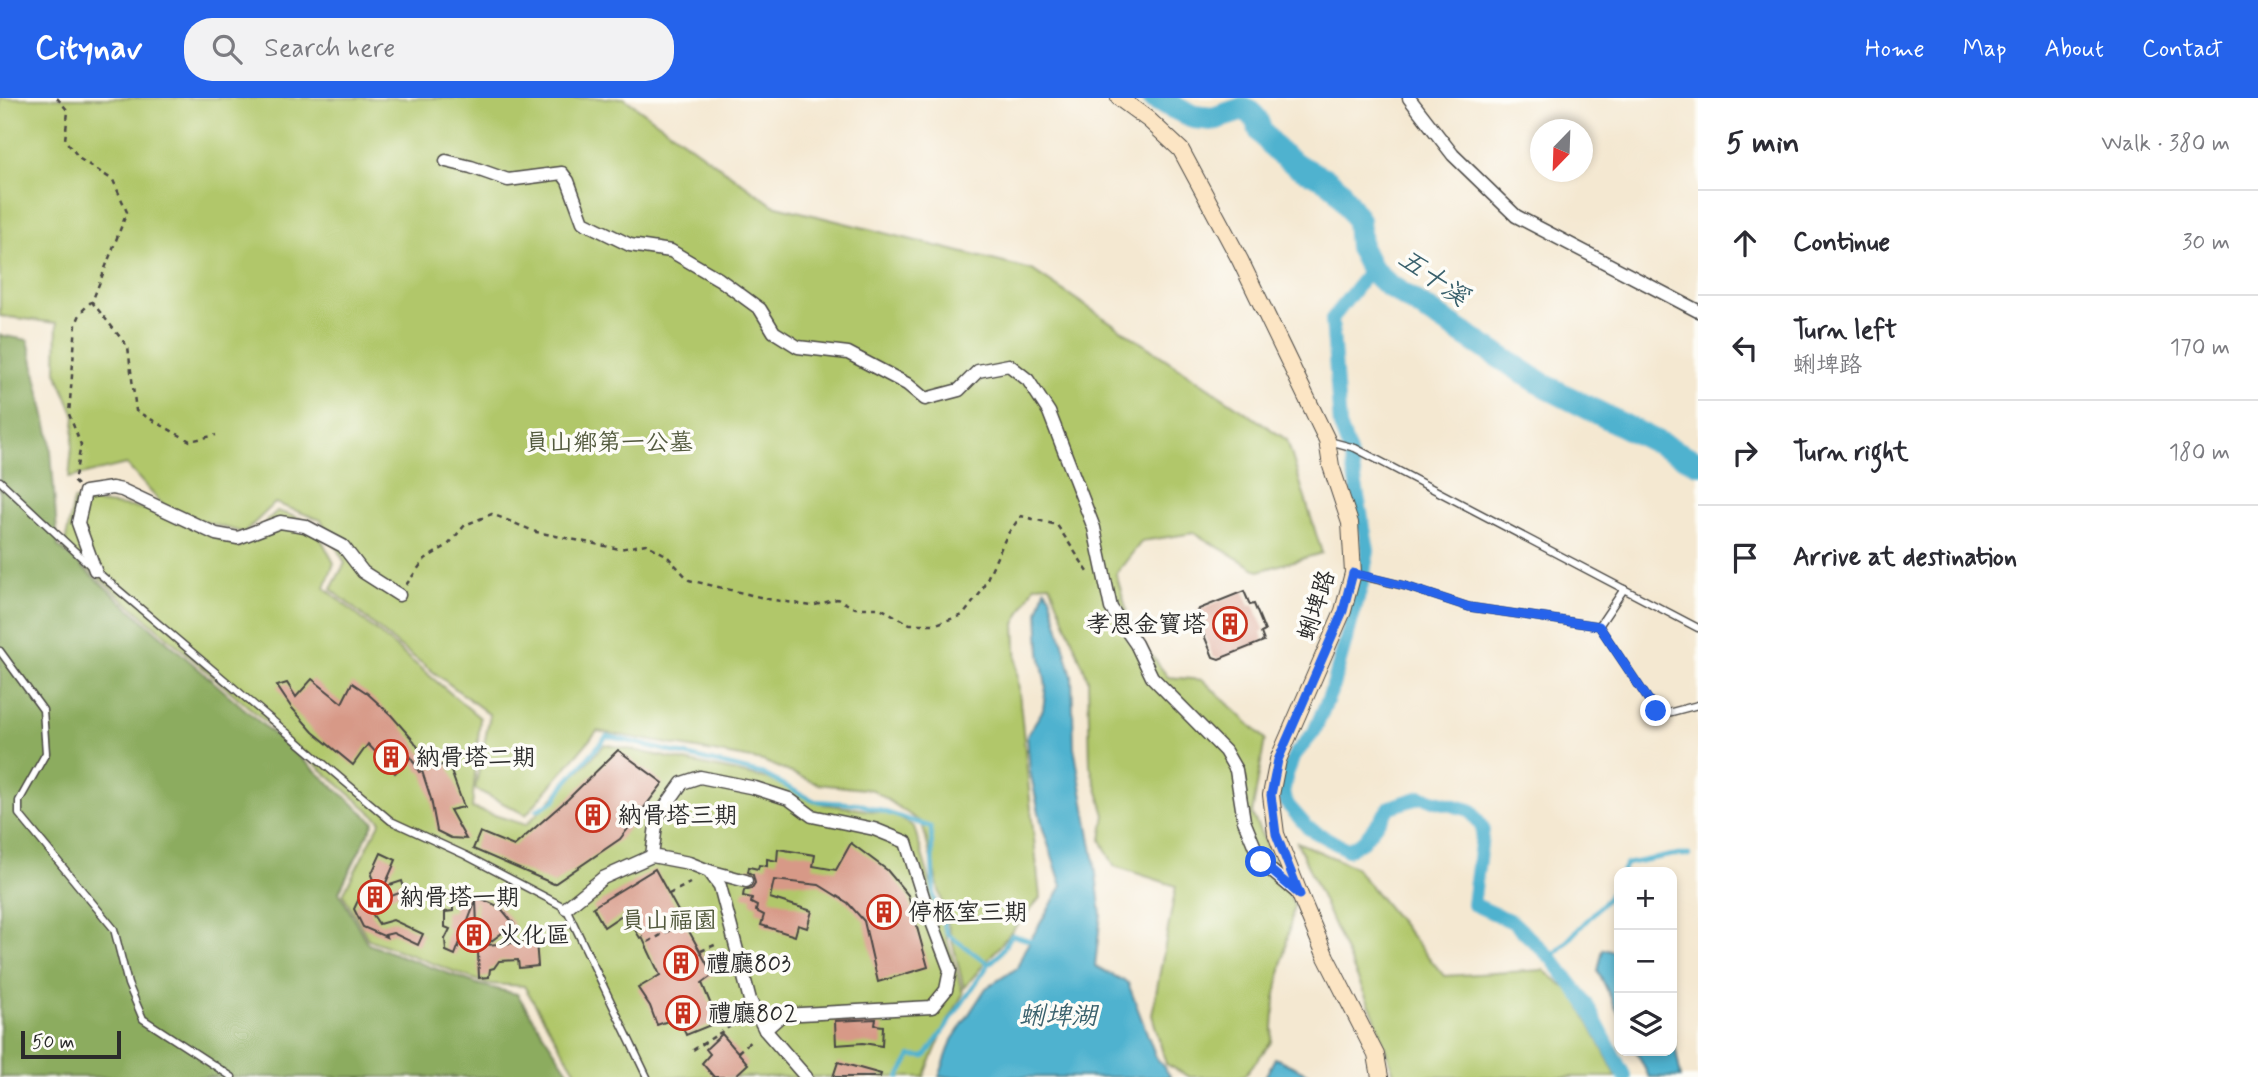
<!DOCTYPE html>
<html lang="en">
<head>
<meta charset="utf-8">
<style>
  :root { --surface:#fff; --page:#f2f2f3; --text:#2b2b33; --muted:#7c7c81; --line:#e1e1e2; --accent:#2563eb }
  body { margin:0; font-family:Mynerve,"LXGW WenKai TC",sans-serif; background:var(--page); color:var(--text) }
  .controls { position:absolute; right:21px; bottom:21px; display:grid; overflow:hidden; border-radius:14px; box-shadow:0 4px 10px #0003 }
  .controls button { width:63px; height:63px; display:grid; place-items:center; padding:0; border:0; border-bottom:2px solid var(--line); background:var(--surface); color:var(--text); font:35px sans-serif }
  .compass { position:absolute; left:1530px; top:21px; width:63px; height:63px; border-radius:50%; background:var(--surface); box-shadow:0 4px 10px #0003; rotate:203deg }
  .scale { position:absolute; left:21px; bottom:18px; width:100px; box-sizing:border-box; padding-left:7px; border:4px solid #2b2b2b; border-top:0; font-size:19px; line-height:24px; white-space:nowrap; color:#2b2b2b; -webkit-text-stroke:5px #fdfcf7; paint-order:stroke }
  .stop { position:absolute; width:21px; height:21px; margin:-16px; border:5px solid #2563eb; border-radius:50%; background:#fff }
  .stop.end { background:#2563eb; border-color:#fff; box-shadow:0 2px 7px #0008 }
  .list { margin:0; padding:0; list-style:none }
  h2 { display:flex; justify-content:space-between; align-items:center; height:91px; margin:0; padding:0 28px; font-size:30px }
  h2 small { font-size:23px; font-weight:400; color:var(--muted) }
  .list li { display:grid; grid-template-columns:46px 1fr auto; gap:21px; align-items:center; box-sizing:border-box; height:105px; padding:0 28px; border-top:2px solid var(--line) }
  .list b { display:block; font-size:26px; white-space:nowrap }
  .list p { margin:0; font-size:23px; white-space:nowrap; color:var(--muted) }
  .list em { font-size:23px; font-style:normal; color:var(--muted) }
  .icon { flex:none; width:38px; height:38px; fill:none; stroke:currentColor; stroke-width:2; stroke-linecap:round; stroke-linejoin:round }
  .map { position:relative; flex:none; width:1698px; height:979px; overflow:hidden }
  header { display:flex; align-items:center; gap:42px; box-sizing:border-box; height:98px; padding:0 35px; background:var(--accent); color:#fff }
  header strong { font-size:33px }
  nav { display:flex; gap:38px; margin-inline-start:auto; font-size:24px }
  .search { width:490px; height:63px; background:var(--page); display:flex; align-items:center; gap:18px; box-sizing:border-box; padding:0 24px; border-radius:28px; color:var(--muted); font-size:26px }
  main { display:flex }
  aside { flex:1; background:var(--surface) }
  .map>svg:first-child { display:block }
</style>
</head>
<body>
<header>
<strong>Citynav</strong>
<div class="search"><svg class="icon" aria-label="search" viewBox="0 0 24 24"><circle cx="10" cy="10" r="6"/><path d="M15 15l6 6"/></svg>Search here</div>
<nav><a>Home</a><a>Map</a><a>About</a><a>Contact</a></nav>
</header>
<main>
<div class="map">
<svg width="1698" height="979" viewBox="0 0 1698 979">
  <rect width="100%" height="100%" fill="#fdfcf7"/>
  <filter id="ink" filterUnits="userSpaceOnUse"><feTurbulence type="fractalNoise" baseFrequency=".0143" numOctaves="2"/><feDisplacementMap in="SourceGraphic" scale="14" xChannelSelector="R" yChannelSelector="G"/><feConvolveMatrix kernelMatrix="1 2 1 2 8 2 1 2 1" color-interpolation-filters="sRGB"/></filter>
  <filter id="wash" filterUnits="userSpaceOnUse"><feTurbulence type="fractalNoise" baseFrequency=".00686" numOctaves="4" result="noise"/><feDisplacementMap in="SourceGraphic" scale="28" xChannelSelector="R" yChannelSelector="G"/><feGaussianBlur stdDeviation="1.57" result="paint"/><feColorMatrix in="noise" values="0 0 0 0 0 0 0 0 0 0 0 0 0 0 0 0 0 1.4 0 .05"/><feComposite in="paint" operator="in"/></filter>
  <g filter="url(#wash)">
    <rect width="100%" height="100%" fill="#f4e8d1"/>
    <!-- green -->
    <g fill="#b1c76b" stroke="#6e794b" stroke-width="2">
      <path d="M0 0H624L773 107 1032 172 1287 342 1322 455 1259 473 1194 435 1142 443 1116 476 1133 533 1168 579 1203 582 1265 641 1252 716 1294 807 1275 901 1272 943 1245 977 1239 979H1190L1166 966 1152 917 1176 788 1114 768 1101 742 1105 717 1090 667 1088 581 1050 486 1035 487 1015 526 1017 574 1040 800 964 890 922 725 873 692 818 686 763 663 597 633 526 717 475 691 490 617 399 548 331 491 345 465 321 422 275 405 244 435 169 414 126 366 69 380 75 318 56 273 57 225 0 218Z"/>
      <path d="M74 402 147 411 239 449 277 413 312 424 334 465 325 490 480 620 472 710 526 727 605 646 769 681 824 706 893 716 914 729 963 896 945 929 924 979H579L524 888 487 886 368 841 343 796 381 723 64 450Z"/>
      <path d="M1297 744 1355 769 1444 878 1543 872 1574 896 1617 979H1395L1374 917Z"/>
    </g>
    <!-- forest -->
    <path fill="#8cac5f" stroke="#5c6c45" stroke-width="2" d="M0 237 28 242 50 340 58 448 374 724 339 794 368 846 480 887 517 896 572 979H0Z"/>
    <!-- water -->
    <g fill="#50b2cf" stroke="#3e6e7d" stroke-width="2">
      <path d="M1045 491 1050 498 1072 578 1074 649 1094 760 1101 816 1095 868 1128 885 1156 959 1171 979H939L952 942 986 890 1017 870 1024 853 1062 788 1042 728 1030 673 1027 637 1043 612 1046 588 1040 555 1038 514Z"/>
      <path d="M1603 851 1619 855V917L1598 873Z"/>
      <path d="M1672 931 1681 979H1649L1636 953H1672Z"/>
      <path d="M1275 960 1315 979H1265Z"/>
    </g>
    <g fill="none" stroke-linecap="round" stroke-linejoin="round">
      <!-- stream -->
      <g stroke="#50b2cf" stroke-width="4.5">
        <path d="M537 712 555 702 564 687 607 638 763 676 814 703 860 706 931 729 934 800 947 836 989 866"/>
        <path d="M1622 774 1626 766 1673 757H1689"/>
        <path d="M1551 860 1609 799 1619 779"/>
        <path d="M899 979 911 958 925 959 989 866 999 857 1012 837 1035 844"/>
      </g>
      <!-- canal -->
      <path stroke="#50b2cf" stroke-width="14" d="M1371 171 1332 221 1340 328 1350 355 1368 452 1362 486 1332 591 1314 634 1294 658 1287 676 1283 696 1288 707 1308 730 1348 752 1363 743 1390 709 1421 699 1470 712 1483 731 1473 806 1513 824 1551 860 1586 905 1625 979"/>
      <!-- river -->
      <path stroke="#50b2cf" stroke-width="24" d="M1154 0 1194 19 1213 21 1243 11 1249 13 1256 21 1261 34 1278 54 1298 68 1327 82 1338 91 1358 122 1360 149 1371 171 1388 187 1545 288 1698 365"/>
    </g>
    <g id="blocks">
      <!-- building -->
      <g fill="#d79987">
        <path d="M1244 493 1250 507 1254 506 1265 533 1261 535 1264 543 1219 561 1213 559 1196 518 1199 511Z"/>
        <path d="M312 581 342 605 352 585 367 595 391 617 414 643 422 656 424 655 433 670 448 665 464 709 450 712 466 741 451 740 437 733 431 701 422 673 419 674 411 659 395 675 368 646 353 667 313 634 291 609 277 588 287 585 296 599Z"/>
        <path d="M618 652 663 685 620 741 554 786 473 751 480 734 514 748 568 701Z"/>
        <path d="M851 745 887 772 908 797 928 869 878 884 864 823 848 805 819 787 774 782 770 800 812 813 807 830 798 827 795 838 761 827 764 817 756 813 757 808 751 805 752 800 743 798 744 792 752 790 755 785 753 777 748 774 749 769 758 771 759 767 767 768V761L777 763 778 751 815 757 813 768 836 772Z"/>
        <path d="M381 755 396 762 384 789 402 783 405 793 375 804 371 814 379 826 393 822 423 836 418 847 393 835 385 837 386 839 363 829 354 811 362 794 376 789 371 777Z"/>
        <path d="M655 771 713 877 702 885 718 924 686 937 679 919 657 927 650 908 638 890 660 877 642 839 640 840 625 815 604 829 593 809Z"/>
        <path d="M453 796H471L500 809 514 826 486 847 536 843 538 868 519 870 518 862 499 863 494 870 490 871 489 879 479 880 476 802 455 857 446 853 445 841 450 831 445 829V814L453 813Z"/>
        <path d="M876 921 875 927 883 928 882 948 863 945 836 947 835 923Z"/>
        <path d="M722 936 748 966 734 979H714L702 965 710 956 706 951Z"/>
        <path d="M838 964 881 976 880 979H833Z"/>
      </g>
    </g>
  </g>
  <g filter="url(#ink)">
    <use href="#blocks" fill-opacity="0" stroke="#494744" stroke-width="2"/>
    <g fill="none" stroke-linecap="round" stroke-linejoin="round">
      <!-- lane casing -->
      <g stroke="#494744" stroke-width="9">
        <g id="lane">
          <path d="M1329 343 1355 350 1698 530"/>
          <path d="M0 383 95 472 391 723 465 757 566 810 647 979"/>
          <path d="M1354 476 1405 488 1469 509 1599 528 1656 613 1664 616 1698 607"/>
          <path d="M1599 528 1624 491"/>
          <path d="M0 553 43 612 46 655 19 703V716L114 831 128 886 143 921 232 979"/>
        </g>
      </g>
      <!-- street casing -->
      <g stroke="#494744" stroke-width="15">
        <g id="street">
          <path d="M1409 0 1453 57 1516 118 1698 213"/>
          <path d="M446 63 471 69 508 82 562 75 568 83 583 124 630 147 671 153 719 181 760 211 774 234 798 249 848 255 907 286 925 301 959 292 978 273 1009 267 1028 282 1049 314 1094 430 1111 510 1136 546 1152 579 1225 653 1236 672 1244 723 1261 764 1300 797"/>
          <path d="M95 472 78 425 85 394 112 390 122 392 216 436 238 440 280 424 305 428 343 448 363 474 399 497"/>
          <path d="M652 758 657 720 682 685 700 679 755 690 789 701 812 718 874 731 906 744 926 808 950 872 946 892 932 909 782 917 765 932"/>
          <path d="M709 773 746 783"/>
          <path d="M566 810 603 780 652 758 689 765 709 773 720 788 750 902 765 932 806 979"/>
        </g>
      </g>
      <!-- secondary casing -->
      <g stroke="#494744" stroke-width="18">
        <path id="secondary" d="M1119 0 1149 22 1181 52 1240 162 1327 342 1331 368 1350 425 1353 475 1343 513 1278 662 1271 697 1276 736 1300 797 1326 859 1376 957 1380 979"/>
      </g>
      <!-- path -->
      <g stroke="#494744" stroke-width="2.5" stroke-dasharray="5 5" stroke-linecap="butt">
        <path d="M57 0 68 13 65 42 80 61 113 82 127 114 92 204 128 249 136 313 190 343 216 337"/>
        <path d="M77 387 74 384 81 347 69 316 76 226 81 214 91 204"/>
        <path d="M406 487 425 461 448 447 465 427 492 416 536 434 620 451 646 446 666 457 689 482 768 501 812 508 837 501 855 510H880L910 526H936L963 517 981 494 1007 437 1021 418 1057 427 1090 477"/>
        <path d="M669 796 690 785"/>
        <path d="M648 844 704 814"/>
        <path d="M701 853 717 846"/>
        <path d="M714 915 731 910"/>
        <path d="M693 952 737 924"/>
        <path d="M738 954 751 943"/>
      </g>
      <!-- lane -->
      <use href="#lane" stroke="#fff" stroke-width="6"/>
      <!-- street -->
      <use href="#street" stroke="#fff" stroke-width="12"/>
      <!-- secondary -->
      <use href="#secondary" stroke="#fce5c4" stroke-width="16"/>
    </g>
  </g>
  <g fill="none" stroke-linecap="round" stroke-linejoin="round" filter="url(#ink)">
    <!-- route -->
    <path stroke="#2563eb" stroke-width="9" d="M1261 764 1300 797 1276 736 1271 697 1278 662 1343 513 1353 475 1405 488 1469 509 1599 528 1656 613"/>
  </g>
  <!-- icons -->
  <defs>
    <g id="building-ring" transform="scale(1.75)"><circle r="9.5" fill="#fdfcf7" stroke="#c8321e" stroke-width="1.5"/><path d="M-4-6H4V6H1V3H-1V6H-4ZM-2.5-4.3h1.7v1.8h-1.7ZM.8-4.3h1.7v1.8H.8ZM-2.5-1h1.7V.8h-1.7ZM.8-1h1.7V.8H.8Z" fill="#c8321e"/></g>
  </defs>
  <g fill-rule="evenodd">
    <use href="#building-ring" x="1230" y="526"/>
    <use href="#building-ring" x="391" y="659"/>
    <use href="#building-ring" x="593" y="717"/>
    <use href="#building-ring" x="375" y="799"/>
    <use href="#building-ring" x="884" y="814"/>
    <use href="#building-ring" x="474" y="837"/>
    <use href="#building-ring" x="681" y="865"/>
    <use href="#building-ring" x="683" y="915"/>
  </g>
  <g text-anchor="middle" stroke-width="7" stroke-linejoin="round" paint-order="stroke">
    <!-- park labels -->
    <g font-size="24" fill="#535a3e" stroke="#fdfcf7">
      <text x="609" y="352">員山鄉第一公墓</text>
      <text x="669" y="830">員山福園</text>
    </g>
    <!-- street labels -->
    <g font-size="24" fill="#2b2b2b" stroke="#fdfcf7">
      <text transform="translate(1316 507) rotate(-72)" y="8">蜊埤路</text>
    </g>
    <!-- poi labels -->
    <g font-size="24" fill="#2b2b2b" stroke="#fdfcf7" text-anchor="start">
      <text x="1206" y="534" text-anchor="end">孝恩金寶塔</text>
      <text x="416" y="667">納骨塔二期</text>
      <text x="618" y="725">納骨塔三期</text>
      <text x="400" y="807">納骨塔一期</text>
      <text x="908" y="822">停柩室三期</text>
      <text x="498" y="845">火化區</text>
      <text x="706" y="873">禮廳803</text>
      <text x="708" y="923">禮廳802</text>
    </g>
    <!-- water labels -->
    <g font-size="26" font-style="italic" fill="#3a616d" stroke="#fdfcf7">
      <text transform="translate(1434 179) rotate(35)" y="9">五十溪</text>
      <text x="1058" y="926">蜊埤湖</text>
    </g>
  </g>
</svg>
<div class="controls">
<button>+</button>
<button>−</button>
<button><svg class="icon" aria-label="layers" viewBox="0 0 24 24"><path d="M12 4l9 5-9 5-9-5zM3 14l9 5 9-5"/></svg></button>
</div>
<svg class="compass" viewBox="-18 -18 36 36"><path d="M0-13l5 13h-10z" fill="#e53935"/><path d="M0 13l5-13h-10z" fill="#7c7c81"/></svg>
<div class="scale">50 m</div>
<div class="stop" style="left:1261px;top:764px"></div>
<div class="stop end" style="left:1656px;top:613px"></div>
</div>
<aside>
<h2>5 min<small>Walk · 380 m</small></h2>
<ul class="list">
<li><svg class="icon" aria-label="ahead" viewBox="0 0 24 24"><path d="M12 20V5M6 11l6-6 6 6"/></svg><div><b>Continue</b></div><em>30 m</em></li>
<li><svg class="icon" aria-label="left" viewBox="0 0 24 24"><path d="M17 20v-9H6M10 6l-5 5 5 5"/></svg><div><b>Turn left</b><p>蜊埤路</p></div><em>170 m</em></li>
<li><svg class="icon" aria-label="right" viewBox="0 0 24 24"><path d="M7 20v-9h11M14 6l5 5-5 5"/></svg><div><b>Turn right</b></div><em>180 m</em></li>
<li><svg class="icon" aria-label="arrive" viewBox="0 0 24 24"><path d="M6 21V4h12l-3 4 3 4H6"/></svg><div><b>Arrive at destination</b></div></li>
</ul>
</aside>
</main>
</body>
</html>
